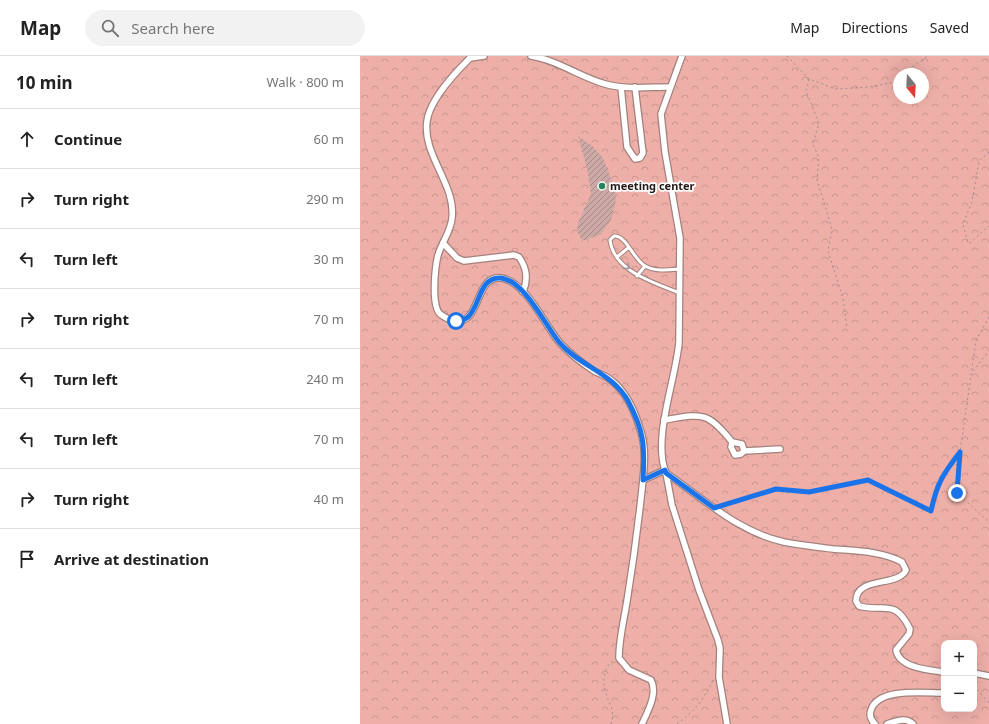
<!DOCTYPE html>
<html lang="en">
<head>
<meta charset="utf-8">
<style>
  :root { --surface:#fff; --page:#f2f2f2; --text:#222; --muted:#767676; --line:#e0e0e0 }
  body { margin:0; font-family:"Noto Sans",sans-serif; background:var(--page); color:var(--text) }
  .controls { position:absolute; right:12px; bottom:12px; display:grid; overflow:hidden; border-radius:8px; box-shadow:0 4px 16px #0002 }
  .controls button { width:36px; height:36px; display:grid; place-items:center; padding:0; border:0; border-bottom:1px solid var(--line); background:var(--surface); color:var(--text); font:20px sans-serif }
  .compass { position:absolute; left:533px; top:12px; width:36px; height:36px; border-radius:50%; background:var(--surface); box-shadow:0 4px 16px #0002; rotate:162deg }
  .stop { position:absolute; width:12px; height:12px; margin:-9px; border:3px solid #1a73e8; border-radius:50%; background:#fff }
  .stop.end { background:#1a73e8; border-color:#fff; box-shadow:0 1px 4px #0008 }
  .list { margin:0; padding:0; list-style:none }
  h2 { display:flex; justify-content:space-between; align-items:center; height:52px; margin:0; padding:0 16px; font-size:17px }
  h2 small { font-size:13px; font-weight:400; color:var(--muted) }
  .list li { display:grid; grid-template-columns:26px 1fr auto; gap:12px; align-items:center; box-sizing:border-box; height:60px; padding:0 16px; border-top:1px solid var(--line) }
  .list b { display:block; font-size:15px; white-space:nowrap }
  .list em { font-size:13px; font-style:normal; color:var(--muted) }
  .icon { flex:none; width:22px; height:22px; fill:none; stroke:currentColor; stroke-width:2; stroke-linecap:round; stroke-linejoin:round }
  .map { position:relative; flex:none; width:629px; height:668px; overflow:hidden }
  header { display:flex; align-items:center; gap:24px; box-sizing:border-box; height:56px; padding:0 20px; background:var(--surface); border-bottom:1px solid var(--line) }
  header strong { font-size:19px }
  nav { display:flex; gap:22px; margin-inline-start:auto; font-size:14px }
  .search { width:280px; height:36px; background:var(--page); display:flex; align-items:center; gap:10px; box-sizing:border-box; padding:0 14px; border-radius:22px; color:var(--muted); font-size:15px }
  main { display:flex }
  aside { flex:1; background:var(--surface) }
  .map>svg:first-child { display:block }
</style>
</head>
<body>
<header>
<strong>Map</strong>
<div class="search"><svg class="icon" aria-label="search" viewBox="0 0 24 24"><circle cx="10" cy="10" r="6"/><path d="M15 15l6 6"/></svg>Search here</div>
<nav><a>Map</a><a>Directions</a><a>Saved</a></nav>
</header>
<main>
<aside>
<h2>10 min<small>Walk · 800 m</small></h2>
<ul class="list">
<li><svg class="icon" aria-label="ahead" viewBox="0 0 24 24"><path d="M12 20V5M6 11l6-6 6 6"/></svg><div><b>Continue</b></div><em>60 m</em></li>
<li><svg class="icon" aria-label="right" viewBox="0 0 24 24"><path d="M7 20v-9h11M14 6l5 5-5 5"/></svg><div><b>Turn right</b></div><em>290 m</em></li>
<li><svg class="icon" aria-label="left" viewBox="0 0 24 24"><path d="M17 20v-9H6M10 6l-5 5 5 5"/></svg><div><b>Turn left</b></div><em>30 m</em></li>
<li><svg class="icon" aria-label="right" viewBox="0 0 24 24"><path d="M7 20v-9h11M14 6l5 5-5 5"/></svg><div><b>Turn right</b></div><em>70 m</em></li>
<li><svg class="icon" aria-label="left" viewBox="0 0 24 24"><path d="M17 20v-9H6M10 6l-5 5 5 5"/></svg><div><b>Turn left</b></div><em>240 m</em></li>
<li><svg class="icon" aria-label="left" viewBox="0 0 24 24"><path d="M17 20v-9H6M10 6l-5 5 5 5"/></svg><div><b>Turn left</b></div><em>70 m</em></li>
<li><svg class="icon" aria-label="right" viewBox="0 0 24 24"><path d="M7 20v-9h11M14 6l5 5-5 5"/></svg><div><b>Turn right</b></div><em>40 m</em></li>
<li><svg class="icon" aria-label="arrive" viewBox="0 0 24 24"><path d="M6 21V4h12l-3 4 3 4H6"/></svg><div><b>Arrive at destination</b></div></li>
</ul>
</aside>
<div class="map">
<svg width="629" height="668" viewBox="0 0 629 668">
  <defs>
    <pattern id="forest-crowns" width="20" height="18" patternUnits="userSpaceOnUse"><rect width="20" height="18" fill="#edafa8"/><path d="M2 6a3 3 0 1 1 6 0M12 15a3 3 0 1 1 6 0" fill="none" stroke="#cb9690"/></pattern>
    <pattern id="building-hatch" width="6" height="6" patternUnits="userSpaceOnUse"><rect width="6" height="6" fill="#cca9a5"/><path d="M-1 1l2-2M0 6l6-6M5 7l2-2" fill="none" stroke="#a58985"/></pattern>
  </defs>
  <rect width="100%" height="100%" fill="#fbecea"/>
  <!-- forest -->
  <path fill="url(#forest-crowns)" fill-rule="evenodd" d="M0 0H629V668H0ZM539 18H563V42H539ZM584 587H614V653H584Z"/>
  <!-- building -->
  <path fill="url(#building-hatch)" d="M218 80 232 90 243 102 255 133 256 144 251 164 240 179 225 184 221 183 220 180 217 175 218 167 231 138 227 112Z"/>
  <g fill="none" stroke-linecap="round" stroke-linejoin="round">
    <!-- service casing -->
    <g stroke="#a3817d" stroke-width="5">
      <g id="service">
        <path d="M257 201 268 192"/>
        <path d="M277 220 285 210"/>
        <path d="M319 237C294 226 254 216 250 184L254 180C266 179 274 204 285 210 296 216 309 214 320 213"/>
      </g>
    </g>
    <!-- minor casing -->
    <g stroke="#a3817d" stroke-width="8">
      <g id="minor">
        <path d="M110 0V2L124 0"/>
        <path d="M171 0C197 4 220 21 245 28 266 34 289 31 310 31"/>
        <path d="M322 0 301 58 305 96 320 182 319 286C316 323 292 383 306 417 344 443 378 476 424 486 440 489 457 491 473 493 496 495 521 495 542 506L546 514C539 531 496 520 496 545L499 550C524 557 534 541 550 573L549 578 536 594C539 612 569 614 584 616"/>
        <path d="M110 2C95 17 70 43 67 65 62 99 96 128 92 162 91 175 82 186 78 199 75 211 71 249 80 258 84 261 90 264 95 265 122 268 114 219 141 222 166 225 185 270 200 287 210 298 222 307 234 315 240 318 247 320 252 325 266 336 275 356 280 373 287 392 284 414 282 433 278 471 273 508 267 545 264 564 259 583 259 602L269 614 291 624C298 637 288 655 282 668"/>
        <path d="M261 31 267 91 275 103 280 102 283 97 275 31"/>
        <path d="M83 187 97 202 104 205 154 199 159 201C167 212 168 224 163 236"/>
        <path d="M304 364C341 358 347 354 372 386L371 391 375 399 381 398 384 395 382 388 372 386"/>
        <path d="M384 395 420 393"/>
        <path d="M306 417 312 449 339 534 358 584 360 592 359 621 367 668"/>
        <path d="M283 424 305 414"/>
        <path d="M614 617 629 620"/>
        <path d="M515 668C511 664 509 659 511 654 518 631 565 637 584 637"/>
        <path d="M527 668C536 665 546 661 553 668"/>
      </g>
    </g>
    <!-- path -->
    <g stroke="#9d8f8e" stroke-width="1" stroke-dasharray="2 3" stroke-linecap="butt">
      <path d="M427 0 449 23 476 33 509 31 535 26 539 23"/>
      <path d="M546 18 553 10 568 0"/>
      <path d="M449 23 446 35 459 67 453 88 459 102 457 124 472 173 468 195 483 242 487 272"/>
      <path d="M629 96 619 105 612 146 603 168 608 187H610L629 170"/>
      <path d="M629 261 616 284 600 396 597 437 629 466"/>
      <path d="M613 315 629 295"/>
      <path d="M362 449 416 433 449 436 508 424 571 455C577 427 583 418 600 396"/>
      <path d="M614 630 629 647"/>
      <path d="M251 668C258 649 239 640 245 617 247 611 248 608 254 604"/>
      <path d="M317 668C334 656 344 643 353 624"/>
    </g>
    <!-- service -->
    <use href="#service" stroke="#fff" stroke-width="3"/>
    <!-- minor -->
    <use href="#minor" stroke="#fff" stroke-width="5.5"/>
  </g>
  <!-- one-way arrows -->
  <defs><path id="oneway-chevron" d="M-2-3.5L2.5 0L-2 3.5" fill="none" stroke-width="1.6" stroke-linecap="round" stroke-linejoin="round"/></defs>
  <use stroke="#9d9897" href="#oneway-chevron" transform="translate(267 211) rotate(44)"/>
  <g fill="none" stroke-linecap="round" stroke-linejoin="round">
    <!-- route -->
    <path stroke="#1a73e8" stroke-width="5" d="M96 265C100 265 104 264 108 261 120 251 119 220 141 222 165 225 185 269 199 286 219 310 253 317 268 345 284 375 285 390 283 424L305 414 306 417 354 452 416 433 449 436 508 424 571 455C577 427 583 418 600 396L597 437"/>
  </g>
  <!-- markers -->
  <circle fill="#22825a" stroke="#fff" stroke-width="1.5" cx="242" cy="130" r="4"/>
  <g text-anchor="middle" stroke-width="3.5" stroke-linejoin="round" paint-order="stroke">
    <!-- poi labels -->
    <g font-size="11" font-weight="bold" fill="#261918" stroke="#fff" text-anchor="start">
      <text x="250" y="134">meeting center</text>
    </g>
  </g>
</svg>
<div class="controls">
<button>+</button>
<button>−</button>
</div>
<svg class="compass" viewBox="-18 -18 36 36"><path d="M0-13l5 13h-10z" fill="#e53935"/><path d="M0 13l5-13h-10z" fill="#767676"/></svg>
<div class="stop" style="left:96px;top:265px"></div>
<div class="stop end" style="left:597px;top:437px"></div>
</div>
</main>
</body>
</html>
